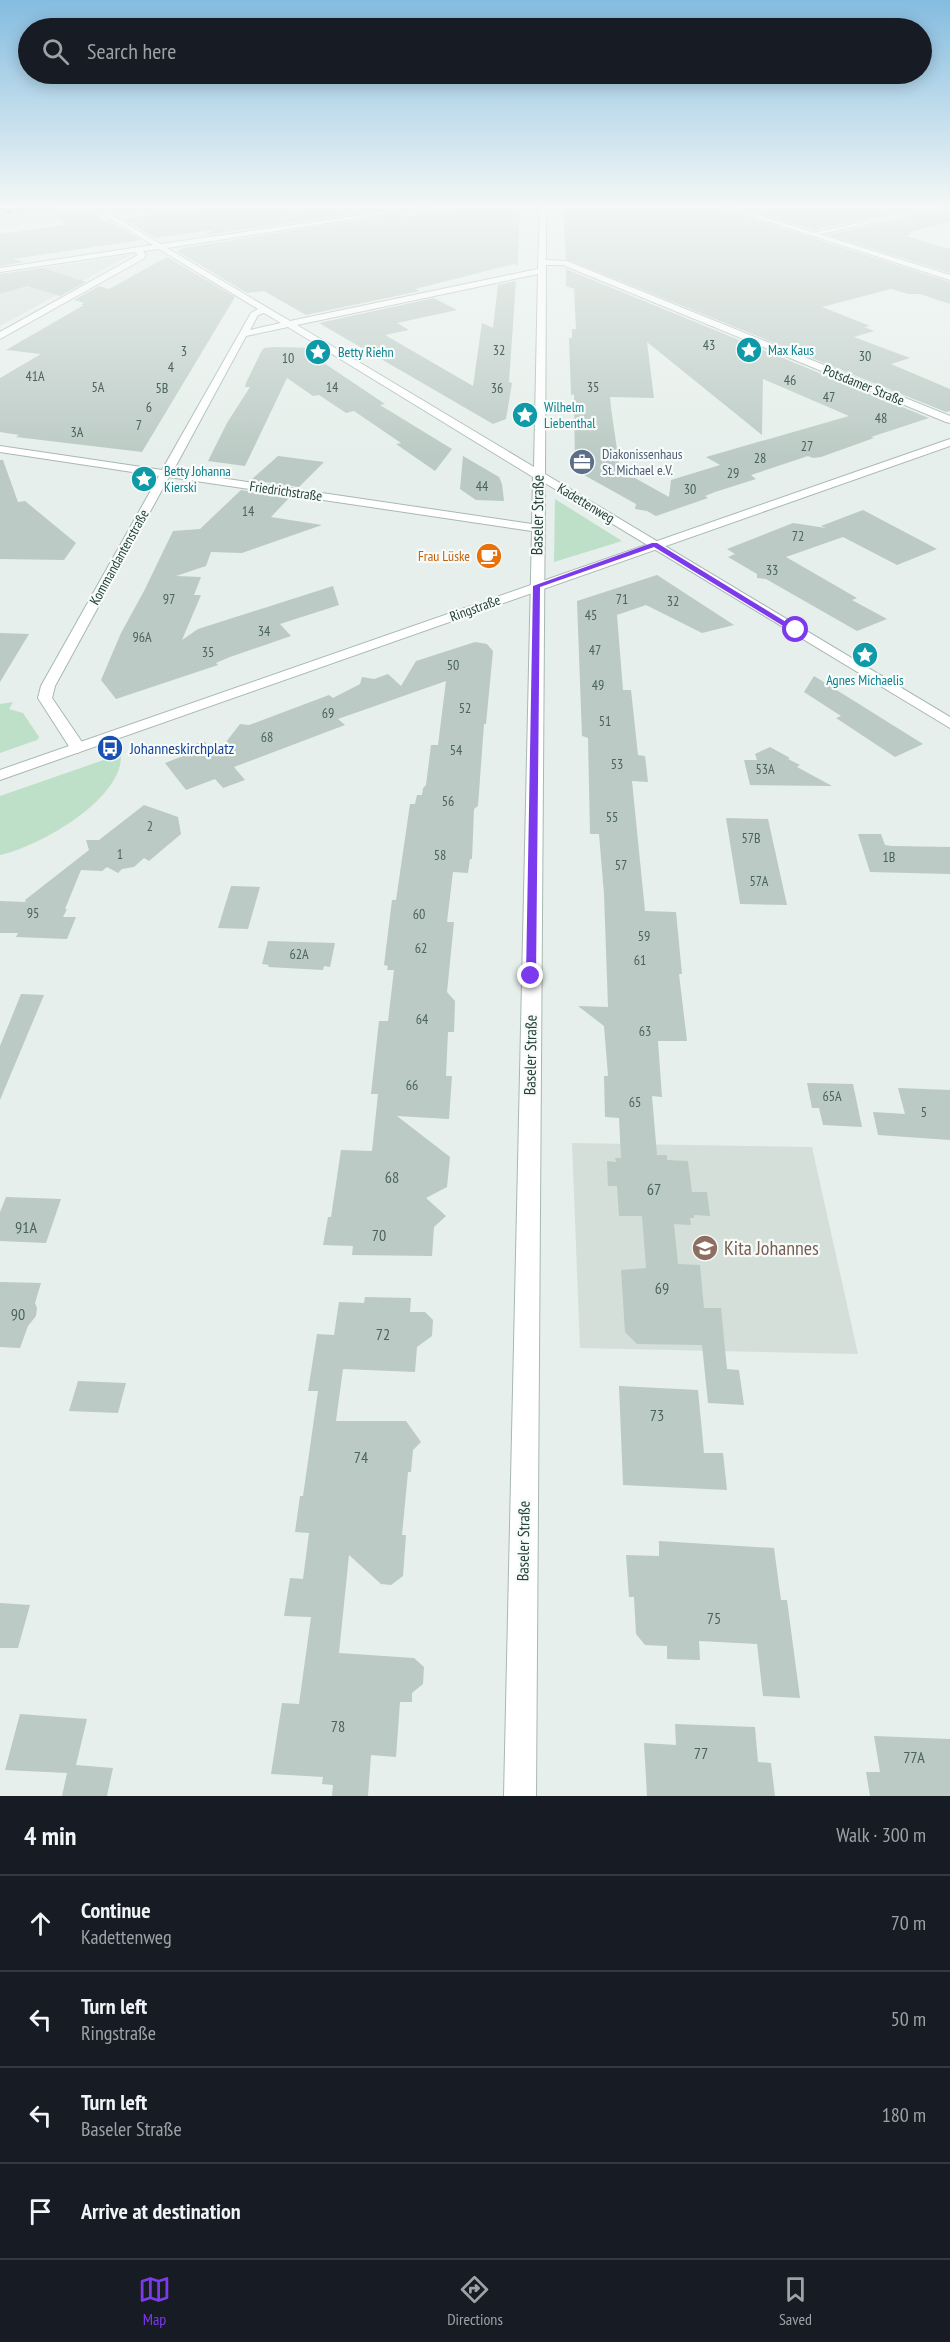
<!DOCTYPE html>
<html lang="en">
<head>
<meta charset="utf-8">
<style>
  :root { --surface:#171b24; --page:#242831; --text:#f1f3f6; --muted:#9ea1a6; --line:#363941; --accent:#7c3aed }
  body { margin:0; font-family:"PT Sans Narrow",sans-serif; background:var(--page); color:var(--text) }
  .stop { position:absolute; width:18px; height:18px; margin:-14px; border:4px solid #7c3aed; border-radius:50%; background:#fff }
  .stop.end { background:#7c3aed; border-color:#fff; box-shadow:0 2px 6px #0008 }
  .list { margin:0; padding:0; list-style:none }
  h2 { display:flex; justify-content:space-between; align-items:center; height:78px; margin:0; padding:0 24px; font-size:26px }
  h2 small { font-size:20px; font-weight:400; color:var(--muted) }
  .list li { display:grid; grid-template-columns:39px 1fr auto; gap:18px; align-items:center; box-sizing:border-box; height:96px; padding:0 24px; border-top:2px solid var(--line) }
  .list b { display:block; font-size:22px; white-space:nowrap }
  .list p { margin:0; font-size:20px; white-space:nowrap; color:var(--muted) }
  .list em { font-size:20px; font-style:normal; color:var(--muted) }
  .icon { flex:none; width:33px; height:33px; fill:none; stroke:currentColor; stroke-width:2; stroke-linecap:round; stroke-linejoin:round }
  .map { position:relative; flex:none; width:950px; height:1796px; overflow:hidden }
  .search { position:absolute; background:var(--surface); box-shadow:0 3px 15px #0003; left:18px; right:18px; top:18px; height:66px; display:flex; align-items:center; gap:15px; box-sizing:border-box; padding:0 21px; border-radius:33px; color:var(--muted); font-size:22px }
  .sheet { height:462px; background:var(--surface) }
  nav { display:flex; justify-content:space-around; align-items:center; box-sizing:border-box; height:84px; border-top:2px solid var(--line); background:var(--surface); font-size:16px; color:var(--muted) }
  nav a { display:grid; justify-items:center; gap:3px }
  nav .on { color:var(--accent) }
  .map>svg:first-child { display:block }
</style>
</head>
<body>
<div class="map">
<svg width="950" height="1796" viewBox="0 0 950 1796">
  <rect width="100%" height="100%" fill="#e6efeb"/>
  <!-- built -->
  <g fill="#d4dfda">
    <path d="M0 207H172L119 214 107 208 93 210 100 214 0 228Z"/>
    <path d="M130 255 97 273 0 326V277L16 272Z"/>
    <path d="M572 1143 812 1147 858 1354 580 1348Z"/>
  </g>
  <!-- green -->
  <g fill="#bfe0c8">
    <path d="M555 499 622 541 554 562Z"/>
    <path d="M13 702 9 709 23 713 39 737 37 740 0 753V704Z"/>
    <path d="M121 754C124 799 38 847 0 855V796Z"/>
  </g>
  <!-- building -->
  <g fill="#bbcac4" fill-rule="evenodd">
    <path d="M215 207H288V211L322 207H383L388 209 205 235 214 230 156 238 123 219Z"/>
    <path d="M469 207H520L518 266 514 264 415 289 420 291 306 315 264 291 247 293 177 251 183 248 398 214 404 217Z"/>
    <path d="M563 207H721L722 209 950 282V304L920 294H908L891 289 822 307 870 326 864 327 874 331 854 337 910 358 891 364 950 389V411L946 412 566 259Z"/>
    <path d="M738 207H924L814 230Z"/>
    <path d="M946 207H950V222L909 232 911 234 906 236 950 249V273L828 235 944 209Z"/>
    <path d="M90 210 105 222 109 221 141 240 13 259 24 262 0 266V234L66 225 54 214Z"/>
    <path d="M167 257 235 297 142 452 16 437 19 435 0 432V378L41 354 6 350 84 305H81L84 303 74 300 99 286 109 289Z"/>
    <path d="M43 268 86 282 60 296 27 286 0 294V274Z"/>
    <path d="M566 269 929 418 871 437 874 438 821 457 813 458 808 456 751 475 756 479 715 492 705 496 708 498 656 516 647 511 635 509 636 504 575 470 574 394 571 395 569 338H572V329H576L574 289 566 286ZM647 342 762 435 763 379 849 416 706 457 720 465 671 480 669 497 635 478 621 477 611 408 610 397 654 398Z"/>
    <path d="M516 281 509 382 512 383 506 419 493 424 319 323 434 298 457 310 397 323 409 330 385 335 473 386 482 323 493 328 498 285Z"/>
    <path d="M274 347 319 348 323 351 318 359 385 404 380 405 452 449 435 471 396 444 401 443 354 411 346 413 319 395 313 396 287 378 245 466 208 461 227 423 250 387H245L246 383 261 352 264 348Z"/>
    <path d="M278 456 324 462 299 487 251 480Z"/>
    <path d="M463 456 499 477 502 484 504 501 476 500 460 489Z"/>
    <path d="M0 460H3L18 502 25 501 76 543 64 560 0 559Z"/>
    <path d="M241 490 290 497 271 517 322 525 242 553 211 552 206 566 176 576 201 577 194 595H201L182 640 198 629 333 586 339 605 280 624 291 636 230 657 216 663 218 665 116 699 101 680 121 633 144 591 173 531 200 529Z"/>
    <path d="M863 510 937 549 897 565 843 537 786 557 857 598 852 600 887 619 857 631 766 579 757 578V574L728 557 735 554 727 549 793 523 826 528 821 526Z"/>
    <path d="M657 575 734 625 702 633 646 605 617 615 623 690H631L638 755 645 756 648 782 632 781 645 911 676 912 682 974H679L687 1041H658L662 1097 652 1096 657 1155H667V1160L688 1161 692 1192H707L710 1216 694 1215V1218H690L691 1225 674 1224 678 1264 700 1265 704 1308H721L727 1369 739 1370 744 1405 708 1403 702 1345 637 1344 625 1332 621 1270 646 1268 642 1216H619L617 1186H608L607 1161 616 1162 615 1158H621L619 1118 605 1117 604 1076H608L604 1026 578 1006 608 1007 604 894 599 834H590L588 738 582 736 577 601Z"/>
    <path d="M0 633 29 634 0 682Z"/>
    <path d="M475 642 487 644 493 651 486 724H484L478 806 474 809 472 859H470L468 873 453 872 447 922H454L447 992 455 1001 454 1032H448L446 1076H452L449 1119 397 1116 450 1157 447 1187 426 1198 446 1216 434 1227 432 1256 352 1255 353 1246 323 1245 328 1217H331L341 1150 372 1151 378 1094H371L379 1021H388L394 970H387L388 966 384 965 392 900H396L410 804H415L417 795H422L423 788 426 785 431 745H438L446 681 338 719 345 725 234 767 245 780 223 788 215 779 186 790 165 763 183 756 178 750 204 741 216 755 240 724 249 725 329 695 333 698 360 684 362 677 374 679 388 674 401 686 416 661Z"/>
    <path d="M814 676 867 709 923 744 895 757 836 718 841 716 804 692Z"/>
    <path d="M770 747 790 758 788 759 800 765 797 767 832 786 750 785 744 760H757L755 754Z"/>
    <path d="M144 805 178 817 181 834 149 861 144 858 134 867 122 869 118 873 107 867 102 871 81 870 65 909H67L63 917H76L67 939 16 937 18 933H0V901L26 902 25 900 89 850 86 840H99Z"/>
    <path d="M726 818 768 819 787 905 740 904Z"/>
    <path d="M858 834H881L885 845 892 846 950 847V874L870 872Z"/>
    <path d="M231 886 260 887 248 929 218 928Z"/>
    <path d="M268 941 335 943 330 967 324 966 323 970 268 967 269 965 262 964Z"/>
    <path d="M21 994 44 995 0 1100V1046Z"/>
    <path d="M807 1083 853 1084 862 1127 823 1125 819 1108H812Z"/>
    <path d="M898 1088 950 1090V1140L878 1135 873 1112 905 1114Z"/>
    <path d="M6 1197 61 1199 46 1243 0 1241V1212Z"/>
    <path d="M0 1282 41 1283 35 1303 37 1308 36 1316 28 1326 20 1348 0 1347Z"/>
    <path d="M365 1297 411 1298 410 1312H425L433 1320 432 1336 417 1347 415 1372 343 1369 336 1421H406L421 1442 413 1450 411 1472H408L402 1535H406L403 1576 391 1585 381 1584 349 1555 339 1653 414 1658 424 1667 423 1684 412 1693V1702H400L396 1757 371 1755 368 1796H332L333 1785 322 1784 323 1777 271 1774 282 1703 299 1704 311 1617 284 1616 290 1578 303 1579 309 1533 295 1532 300 1496H303L318 1391H308L317 1334 334 1335 339 1302 364 1303Z"/>
    <path d="M78 1381 126 1383 118 1413 69 1411Z"/>
    <path d="M619 1386 698 1390 704 1453H723L727 1490 623 1485Z"/>
    <path d="M659 1541 774 1548 781 1600H787L800 1698 763 1696 757 1644 699 1641 700 1660 667 1659V1646L645 1645 636 1634 634 1597H629L626 1555 659 1556Z"/>
    <path d="M0 1603 30 1605 18 1648H0Z"/>
    <path d="M20 1714 87 1719 76 1765 113 1768 107 1796H62L67 1773 5 1770Z"/>
    <path d="M675 1724 755 1727 758 1762 771 1763 775 1796H647L644 1743 676 1745Z"/>
    <path d="M874 1736 950 1739V1796H870L866 1772H880Z"/>
  </g>
  <g fill="none" stroke-linecap="round" stroke-linejoin="round">
    <!-- minor casing -->
    <g stroke="#a8b8b2" stroke-width="2">
      <g id="minor">
        <path d="M417 207H431L167 248 290 321 538 269 540 207H546V260L567 261 950 416V423L946 422 563 265H546L545 474 950 717V728L545 483 536 1796H504L532 531 169 477 55 686 52 698 86 748 78 753 72 751 38 698 41 686 159 476 0 452V446L162 470 251 313 258 309 159 249 143 251 146 255 143 259 0 339V332L138 255 135 252 0 272V268L153 245 99 212V210H103L161 244ZM538 274 534 467 297 325ZM264 313 281 323 250 330 258 315ZM288 327 533 477 532 524 173 471 246 336Z"/>
        <path d="M933 207H944L812 236 808 234Z"/>
      </g>
    </g>
    <!-- tertiary casing -->
    <g stroke="#a8b8b2" stroke-width="2">
      <path id="tertiary" d="M950 439V446L0 780V770Z"/>
    </g>
    <!-- secondary casing -->
    <g stroke="#a4bbb3" stroke-width="2">
      <path id="secondary" d="M723 207H732L950 275V280Z"/>
    </g>
    <!-- minor -->
    <use href="#minor" fill="#fff" fill-rule="evenodd"/>
    <!-- tertiary -->
    <use href="#tertiary" fill="#fff" fill-rule="evenodd"/>
    <!-- secondary -->
    <use href="#secondary" fill="#fff" fill-rule="evenodd"/>
    <!-- tram -->
    <path stroke="#5f7d75" stroke-width="1.5" d="M0 210 29 207"/>
    <!-- rail casing -->
    <g stroke="#5f7d75" stroke-width="3">
      <path id="rail" d="M0 213 49 207"/>
    </g>
    <!-- rail -->
    <use href="#rail" stroke="#f7fbf9" stroke-width="2" stroke-dasharray="6" stroke-linecap="butt"/>
  </g>
  <!-- sky -->
  <linearGradient id="sky" x2="0" y2="1"><stop stop-color="#84bce0"/><stop offset="0.45" stop-color="#f4f8f6"/><stop offset="1" stop-color="#f4f8f6" stop-opacity="0"/></linearGradient>
  <rect width="950" height="458" fill="url(#sky)"/>
  <!-- route -->
  <path fill="#7c3aed" d="M652 543H657L799 630 793 632 654 547 540 587 536 976 531 980 526 976 533 586Z"/>
  <!-- icons -->
  <defs>
    <g id="sight-disc" transform="scale(1.35)"><circle r="9.5" fill="#0f9aa8" stroke="#f7fbf9"/><path d="M0-6L1.8-2.2L6-1.7L2.9 1.2L3.7 5.4L0 3.3L-3.7 5.4L-2.9 1.2L-6-1.7L-1.8-2.2Z" fill="#fff"/></g>
    <g id="office-disc" transform="scale(1.35)"><circle r="9.5" fill="#5c6f8a" stroke="#f7fbf9"/><path d="M-6-3h4V-5.5h4V-3h4V5H-6ZM-1-4.5V-3h2v-1.5ZM-6 0V1H6V0Z" fill="#fff"/></g>
    <g id="cafe-disc" transform="scale(1.35)"><circle r="9.5" fill="#e8710a" stroke="#f7fbf9"/><path d="M-5.5-4.5H6V0H3Q3 3.5 0 3.5H-2.5Q-5.5 3.5-5.5 0ZM3-3.2v2h1.7v-2ZM-6 4.5H4V6H-6Z" fill="#fff"/></g>
    <g id="bus-disc" transform="scale(1.35)"><circle r="9.5" fill="#1a4fb4" stroke="#f7fbf9"/><path d="M-5-6H5V4H4V6H2V4H-2V6H-4V4H-5ZM-3.5-4V0h7V-4ZM-3.5 1.2v1.5H-2V1.2ZM2 1.2v1.5H3.5V1.2Z" fill="#fff"/></g>
    <g id="school-disc" transform="scale(1.35)"><circle r="9.5" fill="#8d6e63" stroke="#f7fbf9"/><path d="M0-5L7-2L0 1L-7-2ZM-4 1L0 2.5L4 1V4Q0 6-4 4Z" fill="#fff"/></g>
  </defs>
  <g fill-rule="evenodd">
    <use href="#sight-disc" x="749" y="350"/>
    <use href="#sight-disc" x="318" y="352"/>
    <use href="#sight-disc" x="525" y="415"/>
    <use href="#office-disc" x="582" y="462"/>
    <use href="#sight-disc" x="144" y="479"/>
    <use href="#cafe-disc" x="489" y="556"/>
    <use href="#sight-disc" x="865" y="655"/>
    <use href="#bus-disc" x="110" y="748"/>
    <use href="#school-disc" x="705" y="1248"/>
  </g>
  <g text-anchor="middle" stroke-width="4.5" stroke-linejoin="round" paint-order="stroke">
    <!-- number labels -->
    <g font-size="14" fill="#4a645c">
      <text x="709" y="350">43</text>
      <text x="499" y="355">32</text>
      <text x="184" y="356">3</text>
      <text x="865" y="361">30</text>
      <text x="288" y="363">10</text>
      <text x="171" y="372">4</text>
      <text x="35" y="381">41A</text>
      <text x="790" y="385">46</text>
      <text x="98" y="392">5A</text>
      <text x="332" y="392">14</text>
      <text x="593" y="392">35</text>
      <text x="162" y="393">5B</text>
      <text x="497" y="393">36</text>
      <text x="829" y="402">47</text>
      <text x="149" y="412">6</text>
      <text x="881" y="423">48</text>
      <text x="139" y="430">7</text>
      <text x="77" y="437">3A</text>
      <text x="807" y="451">27</text>
      <text x="760" y="463">28</text>
      <text x="733" y="478">29</text>
      <text x="482" y="491">44</text>
      <text x="690" y="494">30</text>
      <text x="248" y="516">14</text>
      <text x="798" y="541">72</text>
      <text x="772" y="575">33</text>
      <text x="169" y="604">97</text>
      <text x="622" y="604">71</text>
      <text x="673" y="606">32</text>
      <text x="591" y="620">45</text>
      <text x="264" y="636">34</text>
      <text x="142" y="642">96A</text>
      <text x="595" y="655">47</text>
      <text x="208" y="657">35</text>
      <text x="453" y="670">50</text>
      <text x="598" y="690">49</text>
      <text x="465" y="713">52</text>
      <text x="328" y="718">69</text>
      <text x="605" y="726">51</text>
      <text x="267" y="742">68</text>
      <text x="456" y="755">54</text>
      <text x="617" y="769">53</text>
      <text x="765" y="774">53A</text>
      <text x="448" y="806">56</text>
      <text x="612" y="822">55</text>
      <text x="150" y="831">2</text>
      <text x="751" y="843">57B</text>
      <text x="120" y="859">1</text>
      <text x="440" y="860">58</text>
      <text x="889" y="862">1B</text>
      <text x="621" y="870">57</text>
      <text x="759" y="886">57A</text>
      <text x="33" y="918">95</text>
      <text x="419" y="919">60</text>
      <text x="644" y="941">59</text>
      <text x="421" y="953">62</text>
      <text x="299" y="959">62A</text>
      <text x="640" y="965">61</text>
      <text x="422" y="1024">64</text>
      <text x="645" y="1036">63</text>
      <text x="412" y="1090">66</text>
      <text x="832" y="1101">65A</text>
      <text x="635" y="1107">65</text>
      <text x="924" y="1117">5</text>
    </g>
    <!-- far-culture labels -->
    <g font-size="14" fill="#0d838f" stroke="#f7fbf9" text-anchor="start">
      <text x="768" y="355">Max Kaus</text>
      <text x="338" y="357">Betty Riehn</text>
      <text x="544" y="412">Wilhelm<tspan x="544" dy="16">Liebenthal</tspan></text>
      <text x="164" y="476">Betty Johanna<tspan x="164" dy="16">Kierski</tspan></text>
      <text x="865" y="685" text-anchor="middle">Agnes Michaelis</text>
    </g>
    <!-- far-street labels -->
    <g font-size="14" fill="#24423a" stroke="#f7fbf9">
      <text transform="translate(864 385) rotate(22)" y="5">Potsdamer Straße</text>
      <text transform="translate(286 491) rotate(8)" y="5">Friedrichstraße</text>
      <text transform="translate(586 503) rotate(31)" y="5">Kadettenweg</text>
      <text transform="translate(119 557) rotate(-61)" y="5">Kommandantenstraße</text>
      <text transform="translate(475 608) rotate(-20)" y="5">Ringstraße</text>
    </g>
    <!-- far-service labels -->
    <g font-size="14" fill="#4e5e75" stroke="#f7fbf9" text-anchor="start">
      <text x="602" y="459">Diakonissenhaus<tspan x="602" dy="16">St. Michael e.V.</tspan></text>
    </g>
    <!-- far-food labels -->
    <g font-size="14" fill="#c56008" stroke="#f7fbf9" text-anchor="end">
      <text x="470" y="561">Frau Lüske</text>
    </g>
    <!-- street labels -->
    <g font-size="16" fill="#24423a" stroke="#f7fbf9">
      <text transform="translate(537 515) rotate(-89)" y="6">Baseler Straße</text>
      <text transform="translate(530 1055) rotate(-89)" y="6">Baseler Straße</text>
      <text transform="translate(523 1541) rotate(-89)" y="6">Baseler Straße</text>
    </g>
    <!-- transit labels -->
    <g font-size="16" fill="#164399" stroke="#f7fbf9" text-anchor="start">
      <text x="130" y="754">Johanneskirchplatz</text>
    </g>
    <!-- near-number labels -->
    <g font-size="16" fill="#4a645c">
      <text x="392" y="1183">68</text>
      <text x="654" y="1195">67</text>
      <text x="26" y="1233">91A</text>
      <text x="379" y="1241">70</text>
      <text x="662" y="1294">69</text>
      <text x="18" y="1320">90</text>
      <text x="383" y="1340">72</text>
      <text x="657" y="1421">73</text>
      <text x="361" y="1463">74</text>
      <text x="714" y="1624">75</text>
      <text x="338" y="1732">78</text>
      <text x="701" y="1759">77</text>
      <text x="914" y="1763">77A</text>
    </g>
    <!-- near-education labels -->
    <g font-size="20" fill="#785e54" stroke="#f7fbf9" text-anchor="start">
      <text x="724" y="1255">Kita Johannes</text>
    </g>
  </g>
</svg>
<div class="stop" style="left:796px;top:630px"></div>
<div class="stop end" style="left:531px;top:976px"></div>
<div class="search"><svg class="icon" aria-label="search" viewBox="0 0 24 24"><circle cx="10" cy="10" r="6"/><path d="M15 15l6 6"/></svg>Search here</div>
</div>
<section class="sheet">
<h2>4 min<small>Walk · 300 m</small></h2>
<ul class="list">
<li><svg class="icon" aria-label="ahead" viewBox="0 0 24 24"><path d="M12 20V5M6 11l6-6 6 6"/></svg><div><b>Continue</b><p>Kadettenweg</p></div><em>70 m</em></li>
<li><svg class="icon" aria-label="left" viewBox="0 0 24 24"><path d="M17 20v-9H6M10 6l-5 5 5 5"/></svg><div><b>Turn left</b><p>Ringstraße</p></div><em>50 m</em></li>
<li><svg class="icon" aria-label="left" viewBox="0 0 24 24"><path d="M17 20v-9H6M10 6l-5 5 5 5"/></svg><div><b>Turn left</b><p>Baseler Straße</p></div><em>180 m</em></li>
<li><svg class="icon" aria-label="arrive" viewBox="0 0 24 24"><path d="M6 21V4h12l-3 4 3 4H6"/></svg><div><b>Arrive at destination</b></div></li>
</ul>
</section>
<nav>
<a class="on"><svg class="icon" aria-label="map" viewBox="0 0 24 24"><path d="M3 6l6-2 6 2 6-2v14l-6 2-6-2-6 2zM9 4v14M15 6v14"/></svg>Map</a>
<a><svg class="icon" aria-label="directions" viewBox="0 0 24 24"><path d="M12 3l9 9-9 9-9-9zM9 14v-3h6M13 9l2 2-2 2"/></svg>Directions</a>
<a><svg class="icon" aria-label="saved" viewBox="0 0 24 24"><path d="M7 4h10v16l-5-4-5 4z"/></svg>Saved</a>
</nav>
</body>
</html>
